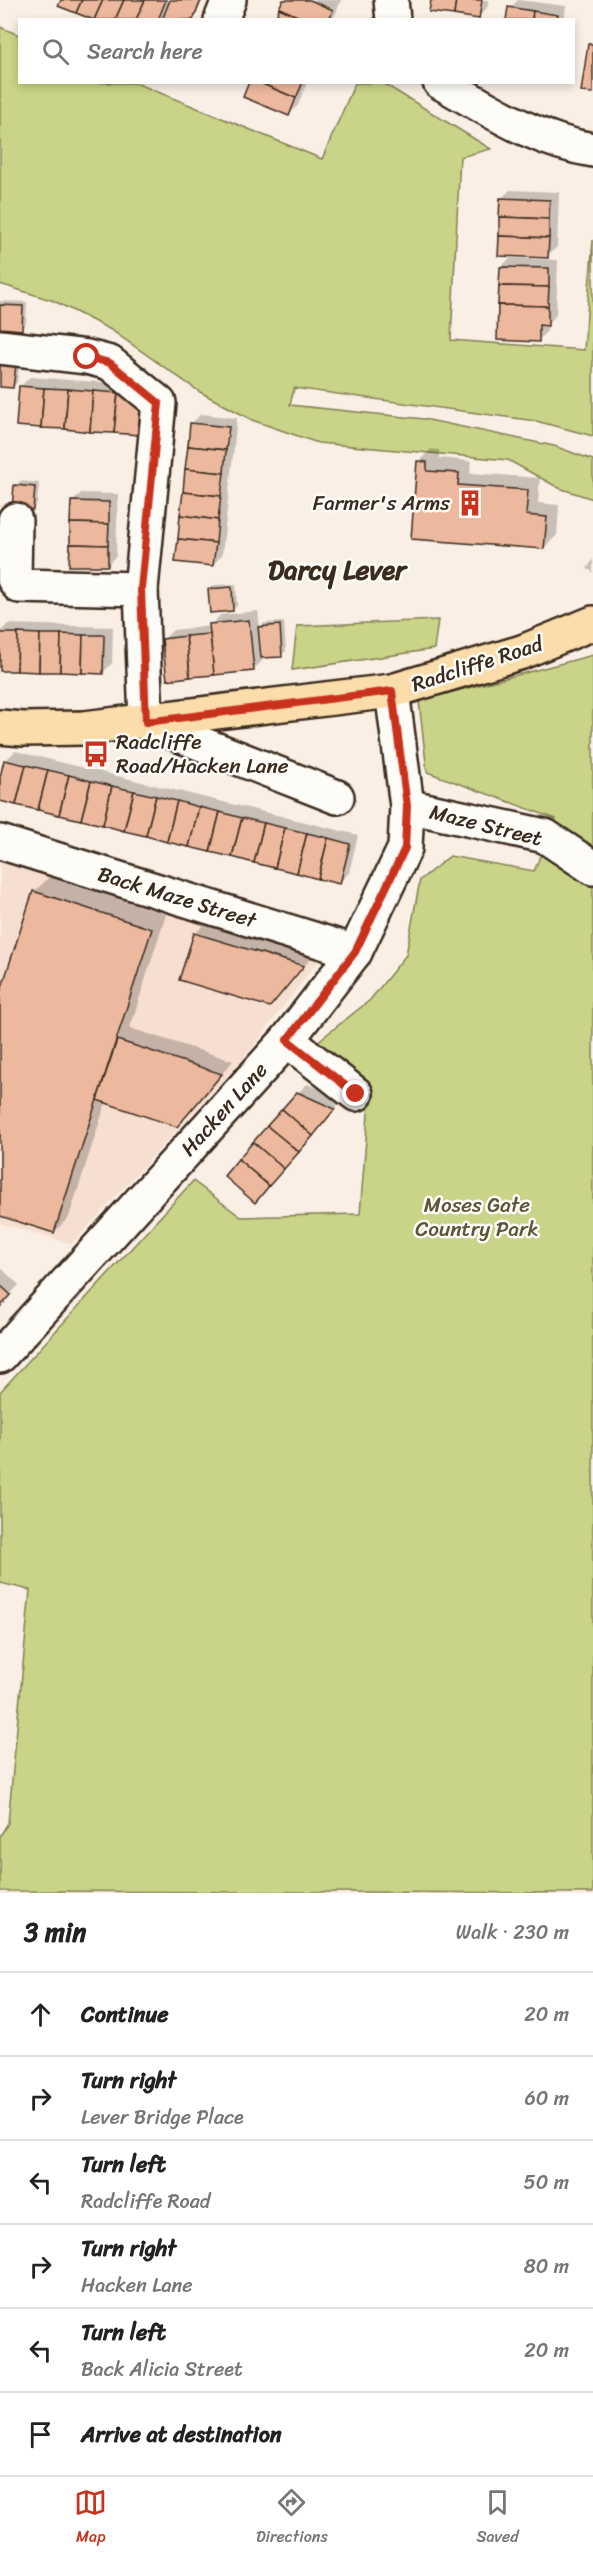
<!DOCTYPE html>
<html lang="en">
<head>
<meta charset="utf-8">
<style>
  :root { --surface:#fff; --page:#f6f6f6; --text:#222; --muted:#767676; --line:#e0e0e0; --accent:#c8321e }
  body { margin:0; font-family:Sriracha,sans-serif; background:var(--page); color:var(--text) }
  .stop { position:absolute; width:18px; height:18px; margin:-14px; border:4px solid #c8321e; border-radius:50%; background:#fff }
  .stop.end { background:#c8321e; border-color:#fff; box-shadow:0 2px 6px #0008 }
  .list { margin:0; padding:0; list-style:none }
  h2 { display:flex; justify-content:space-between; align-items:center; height:78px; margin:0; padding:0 24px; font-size:26px }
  h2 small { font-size:20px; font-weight:400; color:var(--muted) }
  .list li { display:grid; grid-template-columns:39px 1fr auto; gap:18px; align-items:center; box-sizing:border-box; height:84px; padding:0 24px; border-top:2px solid var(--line) }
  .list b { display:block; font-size:22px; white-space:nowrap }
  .list p { margin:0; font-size:20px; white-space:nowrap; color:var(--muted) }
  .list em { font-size:20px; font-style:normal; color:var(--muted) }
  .icon { flex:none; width:33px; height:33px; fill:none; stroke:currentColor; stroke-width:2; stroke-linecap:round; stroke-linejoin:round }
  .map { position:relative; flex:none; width:593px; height:1893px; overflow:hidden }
  .search { position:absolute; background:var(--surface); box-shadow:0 3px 9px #0003; left:18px; right:18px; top:18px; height:66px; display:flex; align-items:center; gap:15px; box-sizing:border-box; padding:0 21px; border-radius:0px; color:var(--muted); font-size:22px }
  .sheet { height:582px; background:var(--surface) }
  nav { display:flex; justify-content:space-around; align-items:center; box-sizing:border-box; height:84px; border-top:2px solid var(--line); background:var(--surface); font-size:16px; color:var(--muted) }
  nav a { display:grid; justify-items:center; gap:3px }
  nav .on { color:var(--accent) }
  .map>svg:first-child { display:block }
</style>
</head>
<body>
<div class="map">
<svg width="593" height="1893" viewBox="0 0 593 1893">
  <rect width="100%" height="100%" fill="#faefe5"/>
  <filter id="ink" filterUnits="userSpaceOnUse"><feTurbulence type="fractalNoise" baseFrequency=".0167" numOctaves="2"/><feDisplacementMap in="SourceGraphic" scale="12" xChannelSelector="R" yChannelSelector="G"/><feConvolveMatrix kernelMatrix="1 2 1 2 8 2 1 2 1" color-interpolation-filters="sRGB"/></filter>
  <g filter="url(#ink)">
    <!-- built -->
    <path fill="#f6dfd0" d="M0 853 325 952 249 1052 72 1244 0 1223Z"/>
    <!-- green -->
    <g fill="#c9d488" stroke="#827f53" stroke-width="1.5">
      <path d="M0 27 19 35 20 82 136 83 322 159 355 83H383L491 149 460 157 451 340 584 350 593 240V436L536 421 294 388 290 405 424 419 554 446 593 460V499L559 488 508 460 318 443 252 420 200 392 111 330 54 301 0 284Z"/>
      <path d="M438 620 434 649 292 670 297 626Z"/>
      <path d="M593 655V1893L0 1891V1836L8 1823 30 1590 0 1583V1392L193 1181 241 1217 360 1214 370 1089 316 1043 370 1000 406 955 420 880 450 856 534 871 556 819 427 772 419 701Z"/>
    </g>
    <!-- shadow -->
    <g fill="#0003">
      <path d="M62 0H166L173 3V0H203L194 20H93Z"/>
      <path d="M284 0H341L333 20H276Z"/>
      <path d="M432 0H489L487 8 478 17Z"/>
      <path d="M518 0 566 6 564 20H508L510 8Z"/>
      <path d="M250 82H307L298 105 289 115Z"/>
      <path d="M510 190 559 192 557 247 547 256 501 199Z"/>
      <path d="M510 258 558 260 556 315 548 324 547 331 538 341 501 267Z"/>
      <path d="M0 301 27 302 26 324 21 328 0 327Z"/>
      <path d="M0 359 20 361 17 382 13 387 0 386Z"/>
      <path d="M30 377 151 386 147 424 138 433 21 386Z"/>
      <path d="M201 414 237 418 222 555 213 565 192 423Z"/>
      <path d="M431 449 439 450V458L471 461 470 473 540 478 538 503 559 505 557 535 544 548 412 537 418 462Z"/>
      <path d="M20 481 39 483 37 504 32 509 16 486Z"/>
      <path d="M81 493 118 494 116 556 107 565 72 502Z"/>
      <path d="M593 559V572L587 569Z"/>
      <path d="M236 584 237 606 232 610 210 590 214 585Z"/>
      <path d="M258 611 260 628 264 623 284 622 286 651 281 655 262 657 263 660 254 669 164 639 173 630 211 626 220 615Z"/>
      <path d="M8 624 113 627 112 663 103 673 0 669V632Z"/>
      <path d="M15 751 358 835 349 873 340 882 0 799V784L6 760Z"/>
      <path d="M49 877 166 914 130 1028 233 1061 189 1112 106 1102 69 1217 54 1232 0 1214V998L34 892Z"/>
      <path d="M208 921 315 954 269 1005 195 934Z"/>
      <path d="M307 1084 343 1099 264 1192 298 1093Z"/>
      <path d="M0 1267 19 1285 0 1305Z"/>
    </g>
    <!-- building -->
    <g fill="#edb99e" stroke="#3b2a1e" stroke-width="1.5">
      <path d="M61 0H82L76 13 58 6Z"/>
      <path d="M82 0H103L94 20 76 13Z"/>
      <path d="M103 0H124L115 20H94Z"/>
      <path d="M124 0H145L136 20H115Z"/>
      <path d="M145 0H166L158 20H136Z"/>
      <path d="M170 0H201L193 20H162Z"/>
      <path d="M283 0H310L333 10 329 20H306L279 8Z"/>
      <path d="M431 0H456L454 15 429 12Z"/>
      <path d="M456 0H482L479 19 454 15Z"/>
      <path d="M508 7 533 11 532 20H506Z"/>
      <path d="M279 8 306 20H275Z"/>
      <path d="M533 11 558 15 557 20H532Z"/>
      <path d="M588 44H593V93L581 92Z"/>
      <path d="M249 82H258L296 98 289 116 243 97Z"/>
      <path d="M258 82H303L296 98Z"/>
      <path d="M500 198 550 200 549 219 499 217Z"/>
      <path d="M499 217 549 219V238L499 236Z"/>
      <path d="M499 236 549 238 548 258 498 256Z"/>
      <path d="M500 267 549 268V287L499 286Z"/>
      <path d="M499 286 549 287 548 306 498 305Z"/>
      <path d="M0 305 23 306 22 330 0 328Z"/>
      <path d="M498 305 548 306V326L539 325V342L497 340Z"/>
      <path d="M0 363 16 365 13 388 0 387Z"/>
      <path d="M19 386 44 388 41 428 16 426Z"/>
      <path d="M44 388 68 389 65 429 41 428Z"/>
      <path d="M68 389 93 391 90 432 65 429Z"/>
      <path d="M93 391 118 393 114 433 90 432Z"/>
      <path d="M118 393 142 395 139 435 114 433Z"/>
      <path d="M190 423 229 427 226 450 188 446Z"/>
      <path d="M188 446 226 450 224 473 185 469Z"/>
      <path d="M417 461 427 462V471L459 473 458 485 528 490 526 515 547 517 544 549 411 539Z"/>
      <path d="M185 469 224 473 221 496 183 492Z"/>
      <path d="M14 485 35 487 33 510 12 509Z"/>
      <path d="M183 492 221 496 218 520 180 515Z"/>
      <path d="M71 501 109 502V524L70 523Z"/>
      <path d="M180 515 218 520 216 543 178 539Z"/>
      <path d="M70 523 109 524 108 545 70 544Z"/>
      <path d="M178 539 216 543 213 566 175 562Z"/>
      <path d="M70 544 108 545V566H69Z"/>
      <path d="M232 587 233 611 210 613 208 589Z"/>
      <path d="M249 620 254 671 214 675 209 624Z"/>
      <path d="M280 625 282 657 261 658 258 627Z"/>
      <path d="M0 633H18L17 671H0Z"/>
      <path d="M18 633 40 634 39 672 17 671Z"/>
      <path d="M40 634H61L60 672H39Z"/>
      <path d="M61 634 83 635 82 673 60 672Z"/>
      <path d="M210 634 214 675 190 677 186 636Z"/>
      <path d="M83 635H104L103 674 82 673Z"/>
      <path d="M186 636 190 677 167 680 162 639Z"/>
      <path d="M4 760 26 765 16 805 0 801V777Z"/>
      <path d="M26 765 48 770 38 810 16 805Z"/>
      <path d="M48 770 69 775 59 815 38 810Z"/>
      <path d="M69 775 91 781 81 820 59 815Z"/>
      <path d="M91 781 112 786 103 825 81 820Z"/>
      <path d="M112 786 134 791 124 831 103 825Z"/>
      <path d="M134 791 156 796 146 836 124 831Z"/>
      <path d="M156 796 177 801 167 842 146 836Z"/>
      <path d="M177 801 199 807 189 847 167 842Z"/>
      <path d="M199 807 220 812 210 852 189 847Z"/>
      <path d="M220 812 242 818 232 857 210 852Z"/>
      <path d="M242 818 264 823 254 863 232 857Z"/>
      <path d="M264 823 285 828 275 868 254 863Z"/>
      <path d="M285 828 307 833 297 873 275 868Z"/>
      <path d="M307 833 328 838 318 879 297 873Z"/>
      <path d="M328 838 350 844 340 884 318 879Z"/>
      <path d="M33 891 152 929 54 1233 0 1216V993Z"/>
      <path d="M194 933 304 966 270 1007 179 980Z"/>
      <path d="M117 1040 222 1074 177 1127 97 1100Z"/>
      <path d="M297 1092 335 1109 313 1136 282 1109Z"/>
      <path d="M282 1109 313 1136 299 1152 267 1126Z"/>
      <path d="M267 1126 299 1152 284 1169 253 1142Z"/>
      <path d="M253 1142 284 1169 269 1186 238 1159Z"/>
      <path d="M238 1159 269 1186 255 1203 224 1176Z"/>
      <path d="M0 1285 11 1295 0 1307Z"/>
    </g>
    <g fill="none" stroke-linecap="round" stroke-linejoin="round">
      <!-- minor casing -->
      <g stroke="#3b2a1e" stroke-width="38">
        <g id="minor">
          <path d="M391 0 393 20"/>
          <path d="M221 20 229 0"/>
          <path d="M440 82C490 110 536 141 593 150"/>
          <path d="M0 347 87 357 110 363 159 403 141 589 146 722 337 797"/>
          <path d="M15 520 14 579 19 586 141 589"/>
          <path d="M407 806 545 836 593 868"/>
          <path d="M0 842 355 952"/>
          <path d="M287 1040 356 1094"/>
          <path d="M0 1356 287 1040 355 952 405 848 407 806 392 691"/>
        </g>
      </g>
      <!-- major casing -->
      <g stroke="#3b2a1e" stroke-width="38">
        <path id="major" d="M0 727 23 729 84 728 392 691 522 652 593 623"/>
      </g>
      <!-- minor -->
      <use href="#minor" stroke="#fdfcf7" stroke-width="33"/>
      <!-- major -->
      <use href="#major" stroke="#fbddab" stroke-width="33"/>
    </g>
  </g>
  <g fill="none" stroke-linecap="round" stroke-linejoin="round" filter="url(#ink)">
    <!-- route -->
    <path stroke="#c8321e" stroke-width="8" d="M87 357 110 363 159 403 141 589 146 722 392 691 407 806 405 848 355 952 287 1040 356 1094"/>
  </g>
  <!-- icons -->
  <defs>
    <g id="building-bare" transform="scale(2.07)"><path d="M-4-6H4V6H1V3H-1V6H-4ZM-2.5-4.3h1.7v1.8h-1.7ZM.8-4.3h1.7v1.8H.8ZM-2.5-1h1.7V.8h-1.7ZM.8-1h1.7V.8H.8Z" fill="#c8321e" stroke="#fdfcf7" stroke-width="2.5" paint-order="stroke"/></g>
    <g id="bus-bare" transform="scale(2.07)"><path d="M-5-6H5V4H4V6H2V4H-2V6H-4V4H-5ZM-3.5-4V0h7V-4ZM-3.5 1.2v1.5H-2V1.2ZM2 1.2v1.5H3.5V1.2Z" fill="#c8321e" stroke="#fdfcf7" stroke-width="2.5" paint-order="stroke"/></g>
  </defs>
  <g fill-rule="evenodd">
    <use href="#building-bare" x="470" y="503"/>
    <use href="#bus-bare" x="96" y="754"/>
  </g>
  <g text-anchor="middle" stroke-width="5" stroke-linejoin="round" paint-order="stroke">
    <!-- poi labels -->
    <g font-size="21" fill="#3b2a1e" stroke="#fdfcf7" text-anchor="end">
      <text x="450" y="510">Farmer's Arms</text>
      <text x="116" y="749" text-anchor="start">Radcliffe<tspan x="116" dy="24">Road/Hacken Lane</tspan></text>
    </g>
    <!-- street labels -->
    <g font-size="21" fill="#3b2a1e" stroke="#fdfcf7">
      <text transform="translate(477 664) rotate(-18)" y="7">Radcliffe Road</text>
      <text transform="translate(486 825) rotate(14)" y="7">Maze Street</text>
      <text transform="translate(177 897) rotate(17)" y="7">Back Maze Street</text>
      <text transform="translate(224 1109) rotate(-48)" y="7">Hacken Lane</text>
    </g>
    <!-- park labels -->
    <g font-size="21" fill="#5e5438" stroke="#fdfcf7">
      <text x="477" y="1212">Moses Gate<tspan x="477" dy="24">Country Park</tspan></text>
    </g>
    <!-- district labels -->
    <g font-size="27" font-weight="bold" fill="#3b2a1e" stroke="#fdfcf7">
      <text x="337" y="579">Darcy Lever</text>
    </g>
  </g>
</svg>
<div class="stop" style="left:87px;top:357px"></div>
<div class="stop end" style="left:356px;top:1094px"></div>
<div class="search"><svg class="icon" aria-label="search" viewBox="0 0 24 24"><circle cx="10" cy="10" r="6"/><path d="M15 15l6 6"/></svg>Search here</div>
</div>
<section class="sheet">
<h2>3 min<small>Walk · 230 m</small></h2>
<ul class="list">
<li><svg class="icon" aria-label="ahead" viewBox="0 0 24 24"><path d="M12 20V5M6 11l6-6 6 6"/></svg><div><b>Continue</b></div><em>20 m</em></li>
<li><svg class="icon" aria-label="right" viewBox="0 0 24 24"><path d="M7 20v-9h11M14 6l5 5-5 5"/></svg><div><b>Turn right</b><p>Lever Bridge Place</p></div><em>60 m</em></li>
<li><svg class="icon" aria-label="left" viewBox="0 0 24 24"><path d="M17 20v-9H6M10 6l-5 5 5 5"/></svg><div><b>Turn left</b><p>Radcliffe Road</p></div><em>50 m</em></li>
<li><svg class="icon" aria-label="right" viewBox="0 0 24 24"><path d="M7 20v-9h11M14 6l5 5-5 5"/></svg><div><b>Turn right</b><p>Hacken Lane</p></div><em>80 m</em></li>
<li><svg class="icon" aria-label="left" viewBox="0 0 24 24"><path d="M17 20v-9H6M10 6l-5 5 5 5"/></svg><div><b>Turn left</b><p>Back Alicia Street</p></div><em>20 m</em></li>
<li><svg class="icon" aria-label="arrive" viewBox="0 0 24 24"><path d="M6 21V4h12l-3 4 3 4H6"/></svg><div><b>Arrive at destination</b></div></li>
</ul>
</section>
<nav>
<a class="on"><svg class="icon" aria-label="map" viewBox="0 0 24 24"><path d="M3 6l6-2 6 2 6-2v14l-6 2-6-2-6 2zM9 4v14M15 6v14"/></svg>Map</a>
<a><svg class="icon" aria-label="directions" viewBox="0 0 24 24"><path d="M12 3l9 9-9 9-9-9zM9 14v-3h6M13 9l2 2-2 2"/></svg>Directions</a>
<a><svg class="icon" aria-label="saved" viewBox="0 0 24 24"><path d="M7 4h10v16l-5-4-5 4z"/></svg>Saved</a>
</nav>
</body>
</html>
